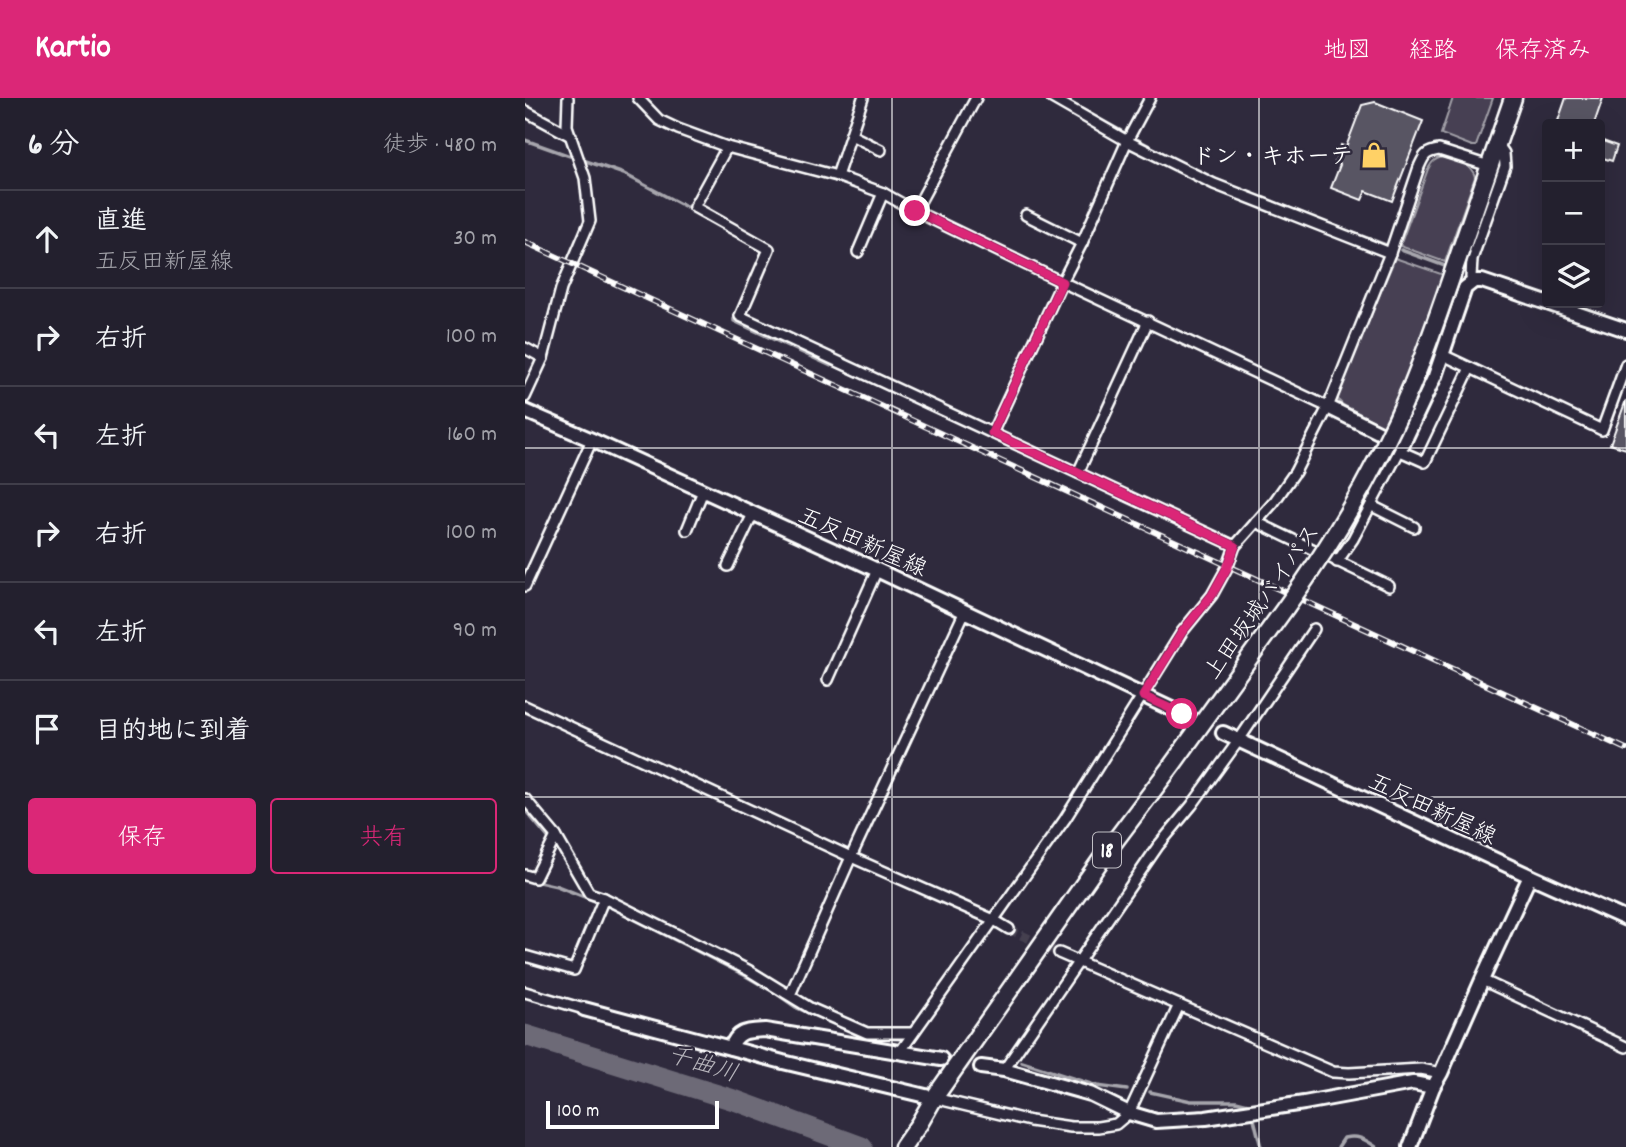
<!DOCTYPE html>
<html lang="ja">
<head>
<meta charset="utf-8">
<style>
  :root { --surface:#23202e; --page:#2b2836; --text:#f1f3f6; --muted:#a3a3aa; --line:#403e4a; --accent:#db2777 }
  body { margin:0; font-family:Dekko,"Klee One",sans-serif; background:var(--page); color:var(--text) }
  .controls { position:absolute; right:21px; top:21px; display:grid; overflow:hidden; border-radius:7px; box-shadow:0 7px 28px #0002 }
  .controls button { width:63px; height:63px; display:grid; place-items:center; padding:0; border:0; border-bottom:2px solid var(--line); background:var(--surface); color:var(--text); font:35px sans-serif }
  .scale { position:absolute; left:21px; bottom:18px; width:173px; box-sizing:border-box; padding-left:7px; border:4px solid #fff; border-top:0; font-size:19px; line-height:24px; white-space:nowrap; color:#fff; -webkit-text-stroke:5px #2f2a3d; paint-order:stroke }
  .stop { position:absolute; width:21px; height:21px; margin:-16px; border:5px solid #db2777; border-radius:50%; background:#fff }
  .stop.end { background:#db2777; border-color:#fff; box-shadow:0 2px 7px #0008 }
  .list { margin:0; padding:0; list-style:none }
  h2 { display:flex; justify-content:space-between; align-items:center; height:91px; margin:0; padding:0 28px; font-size:30px }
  h2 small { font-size:23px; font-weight:400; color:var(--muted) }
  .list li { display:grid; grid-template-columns:46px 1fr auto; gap:21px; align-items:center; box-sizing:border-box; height:98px; padding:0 28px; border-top:2px solid var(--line) }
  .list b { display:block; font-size:26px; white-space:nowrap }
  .list p { margin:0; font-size:23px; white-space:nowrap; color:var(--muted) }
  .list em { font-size:23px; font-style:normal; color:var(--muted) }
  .actions { display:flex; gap:14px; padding:21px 28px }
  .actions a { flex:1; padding:16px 0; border:2px solid var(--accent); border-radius:7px; text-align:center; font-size:24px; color:var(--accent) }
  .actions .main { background:var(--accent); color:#fff }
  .icon { flex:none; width:38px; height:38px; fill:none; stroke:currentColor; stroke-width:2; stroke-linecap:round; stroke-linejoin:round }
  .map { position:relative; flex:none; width:1101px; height:1049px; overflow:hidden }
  header { display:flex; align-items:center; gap:42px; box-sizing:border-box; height:98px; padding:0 35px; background:var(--accent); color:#fff }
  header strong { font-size:33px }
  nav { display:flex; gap:38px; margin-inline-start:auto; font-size:24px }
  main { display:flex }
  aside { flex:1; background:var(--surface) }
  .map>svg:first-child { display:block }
</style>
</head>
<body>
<header>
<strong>Kartio</strong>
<nav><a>地図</a><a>経路</a><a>保存済み</a></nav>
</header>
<main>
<aside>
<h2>6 分<small>徒歩 · 480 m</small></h2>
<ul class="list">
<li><svg class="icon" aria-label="ahead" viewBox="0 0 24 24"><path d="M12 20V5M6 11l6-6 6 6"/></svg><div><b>直進</b><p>五反田新屋線</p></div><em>30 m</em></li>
<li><svg class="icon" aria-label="right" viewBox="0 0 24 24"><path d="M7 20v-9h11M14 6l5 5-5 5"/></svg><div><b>右折</b></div><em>100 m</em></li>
<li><svg class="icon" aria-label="left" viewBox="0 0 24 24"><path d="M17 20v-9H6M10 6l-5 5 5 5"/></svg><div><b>左折</b></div><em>160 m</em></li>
<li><svg class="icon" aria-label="right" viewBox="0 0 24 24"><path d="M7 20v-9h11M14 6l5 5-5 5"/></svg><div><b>右折</b></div><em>100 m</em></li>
<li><svg class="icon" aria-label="left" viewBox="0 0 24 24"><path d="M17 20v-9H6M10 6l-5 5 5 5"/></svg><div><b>左折</b></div><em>90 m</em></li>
<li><svg class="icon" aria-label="arrive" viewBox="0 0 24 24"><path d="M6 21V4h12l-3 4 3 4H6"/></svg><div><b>目的地に到着</b></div></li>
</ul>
<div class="actions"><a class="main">保存</a><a>共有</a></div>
</aside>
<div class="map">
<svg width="1101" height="1049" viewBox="0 0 1101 1049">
  <rect width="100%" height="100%" fill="#2f2a3d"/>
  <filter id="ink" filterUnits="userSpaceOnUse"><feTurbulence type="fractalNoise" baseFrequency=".0143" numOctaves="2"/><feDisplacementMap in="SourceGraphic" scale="14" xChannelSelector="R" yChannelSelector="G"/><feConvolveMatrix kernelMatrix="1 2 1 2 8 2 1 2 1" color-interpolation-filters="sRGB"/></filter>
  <g filter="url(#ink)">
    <!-- green -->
    <g fill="#464152" stroke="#a2a0a8" stroke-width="2">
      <path d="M928 0H968L951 48H947L916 36Z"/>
      <path d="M917 59C930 63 946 64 950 79L920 164 875 148 903 71C907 64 909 61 917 59Z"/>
      <path d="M870 160 919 177 879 284 858 328 818 307 814 303 812 298Z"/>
    </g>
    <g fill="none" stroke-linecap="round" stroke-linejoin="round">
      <!-- stream -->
      <g stroke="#a7a6ad" stroke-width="3.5">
        <path d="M537 0 598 34"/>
        <path d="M610 40 652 63"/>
        <path d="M0 42 45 58"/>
        <path d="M58 62 99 76 163 110"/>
        <path d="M771 114 861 147"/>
        <path d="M876 152 920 168"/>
        <path d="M209 221V223L306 268"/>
        <path d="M0 712 25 742"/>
        <path d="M26 758 14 784 32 788 85 809 219 877 252 896 272 910 305 924 343 940 377 941"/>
        <path d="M396 951 417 955"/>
        <path d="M465 964H476"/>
        <path d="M497 964 572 988 602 992"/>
        <path d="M625 994 666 1003H711L723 1006 725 1010"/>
        <path d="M728 1017 736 1049"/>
        <path d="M813 1049 819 1040C833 1037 840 1041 851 1049"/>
      </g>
      <!-- river -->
      <path stroke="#6d6a77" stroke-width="21" d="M0 937 212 1003 337 1049"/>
    </g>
    <!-- building -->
    <g fill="#595564" stroke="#fff" stroke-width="2">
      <path d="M1041 0H1078L1069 26H1040L1033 23Z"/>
      <path d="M850 4 898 23 867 103 841 93 837 102 806 90 815 67 810 64 816 47 821 49 837 7Z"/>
      <path d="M1075 42 1092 48 1087 63 1075 59Z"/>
      <path d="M1101 302V351L1085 346Z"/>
    </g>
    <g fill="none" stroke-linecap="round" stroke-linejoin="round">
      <!-- street-tunnel -->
      <path stroke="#443f50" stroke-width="9" stroke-dasharray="9 4.5" stroke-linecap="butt" d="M484 831 534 855"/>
      <!-- secondary-tunnel -->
      <g stroke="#443f50" stroke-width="12" stroke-dasharray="12 6" stroke-linecap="butt">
        <path d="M657 616 698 635"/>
        <path d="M416 961 456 969"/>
      </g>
      <!-- street casing -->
      <g stroke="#fff" stroke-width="14">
        <g id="street">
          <path d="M113 0 134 22 153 31 202 49 312 78 358 95 390 113 537 184 803 309"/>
          <path d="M527 0 602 43 689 86 865 155"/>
          <path d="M0 13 46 38"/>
          <path d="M326 37 356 52"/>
          <path d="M202 49 169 109 244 151 215 218 710 448"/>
          <path d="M312 78 338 0"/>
          <path d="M390 113 451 0"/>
          <path d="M501 117 557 145"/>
          <path d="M333 154 358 95"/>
          <path d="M949 183 946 179 947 161 980 68 979 55 972 45"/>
          <path d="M0 250 18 260"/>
          <path d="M918 257 1077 332 1101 266"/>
          <path d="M0 299 18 260 36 191 65 123 60 80 42 28 43 0"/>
          <path d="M467 335 537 184 557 145 602 43 625 0"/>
          <path d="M875 353 900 364 945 270"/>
          <path d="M553 375 623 223"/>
          <path d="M847 408 889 429"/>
          <path d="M731 424 864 488"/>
          <path d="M162 432 178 393"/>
          <path d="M812 464 828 441 878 346"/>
          <path d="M203 468 228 416"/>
          <path d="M0 488 67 342"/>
          <path d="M303 582 352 472"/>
          <path d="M0 608 326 759 469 822 484 831"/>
          <path d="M0 701 31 738 64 795 79 800"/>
          <path d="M0 777 10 780 31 738"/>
          <path d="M534 855 808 974 824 975 896 971 916 975"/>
          <path d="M0 858 49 872 79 800 223 872 285 910 342 935H388"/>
          <path d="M957 882 1101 949"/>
          <path d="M0 894 59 911"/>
          <path d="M265 897 326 759 440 513"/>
          <path d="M375 954 540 721 657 534 687 497 703 468 710 448 749 404 770 374 803 309 865 155 894 69C899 58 900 54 914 52L964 68"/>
          <path d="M479 972 633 748 667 707 714 642 789 531"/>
          <path d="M409 1000 505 1023 546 1029H573L591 1026 604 1015 654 907"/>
        </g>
      </g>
      <!-- secondary casing -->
      <g stroke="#fff" stroke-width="18">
        <g id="secondary">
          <path d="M803 309 878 346 910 278 940 190 949 183H957L1101 232"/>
          <path d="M0 313 67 342 352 472 657 616"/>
          <path d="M698 635 1005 778 1101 821"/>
          <path d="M59 911 258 964 409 1000"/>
          <path d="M206 950C212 932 223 933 240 932L416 961"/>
          <path d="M456 969 479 972 565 996 604 1015 631 1023 681 1020 779 1005 888 985 908 989"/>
          <path d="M885 1049 908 989 916 975 957 882 1005 778"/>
        </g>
      </g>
      <!-- highway casing -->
      <g stroke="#fff" stroke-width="21">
        <g id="highway">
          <path d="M936 151 988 0"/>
          <path d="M378 1049 394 1026 409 1000 580 756 647 667 761 509"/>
        </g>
      </g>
      <!-- street -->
      <use href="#street" stroke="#2f2a3d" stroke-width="9"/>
      <!-- secondary -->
      <use href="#secondary" stroke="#2f2a3d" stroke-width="12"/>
      <!-- highway -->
      <use href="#highway" stroke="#2f2a3d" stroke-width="16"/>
      <!-- rail casing -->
      <g stroke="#fff" stroke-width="6">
        <path id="rail" d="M0 144 1101 651"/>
      </g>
      <!-- rail -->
      <use href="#rail" stroke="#2f2a3d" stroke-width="3.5" stroke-dasharray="10" stroke-linecap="butt"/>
      <!-- highway-bridge casing -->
      <g stroke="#fff" stroke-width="21" stroke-linecap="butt">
        <path id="highway-bridge" d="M761 509C811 440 854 366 887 287 905 243 920 197 936 151"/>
      </g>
      <!-- highway-bridge -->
      <use href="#highway-bridge" stroke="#2f2a3d" stroke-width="16"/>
    </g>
  </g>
  <g fill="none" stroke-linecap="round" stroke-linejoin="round" filter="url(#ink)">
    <!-- route -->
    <path stroke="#db2777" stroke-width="9" d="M390 113 537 184 467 335 710 448 703 468 687 497 657 534 618 598 657 616"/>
  </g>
  <!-- grid -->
  <path fill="none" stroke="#fff" stroke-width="2" stroke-opacity="0.55" d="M367 0V1049M734 0V1049M0 350H1101M0 699H1101"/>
  <!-- icons -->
  <defs>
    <g id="shop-bare" transform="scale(2.1)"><path d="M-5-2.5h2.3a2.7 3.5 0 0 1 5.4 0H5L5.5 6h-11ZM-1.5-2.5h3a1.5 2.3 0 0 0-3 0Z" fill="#ffd166" stroke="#2f2a3d" stroke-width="2.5" paint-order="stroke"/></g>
  </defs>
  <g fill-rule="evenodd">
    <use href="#shop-bare" x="849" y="57"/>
  </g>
  <g text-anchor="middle" stroke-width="5" stroke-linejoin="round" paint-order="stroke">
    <!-- shield labels -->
    <rect fill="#2f2a3d" stroke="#c1bfc5" stroke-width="2" x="568" y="734.5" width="28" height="35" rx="5"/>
    <g font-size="21" font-weight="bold" fill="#fff">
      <text x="582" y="759">18</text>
    </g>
    <!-- poi labels -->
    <g font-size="23" font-weight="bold" fill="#fff" stroke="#2f2a3d" text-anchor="end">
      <text x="828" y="65">ドン・キホーテ</text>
    </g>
    <!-- street labels -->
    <g font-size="23" fill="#fff" stroke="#2f2a3d">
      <text transform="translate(338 443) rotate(24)" y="8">五反田新屋線</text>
      <text transform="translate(736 503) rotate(-55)" y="8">上田坂城バイパス</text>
      <text transform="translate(908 710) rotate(25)" y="8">五反田新屋線</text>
    </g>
    <!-- water labels -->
    <g font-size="24" font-style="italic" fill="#b6b4bb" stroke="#2f2a3d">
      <text transform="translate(178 965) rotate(17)" y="8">千曲川</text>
    </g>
  </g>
</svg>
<div class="controls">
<button>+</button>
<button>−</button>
<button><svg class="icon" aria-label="layers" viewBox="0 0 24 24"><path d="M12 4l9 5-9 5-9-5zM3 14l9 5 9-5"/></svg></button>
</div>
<div class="scale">100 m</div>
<div class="stop" style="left:657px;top:616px"></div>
<div class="stop end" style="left:390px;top:113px"></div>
</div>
</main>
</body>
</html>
